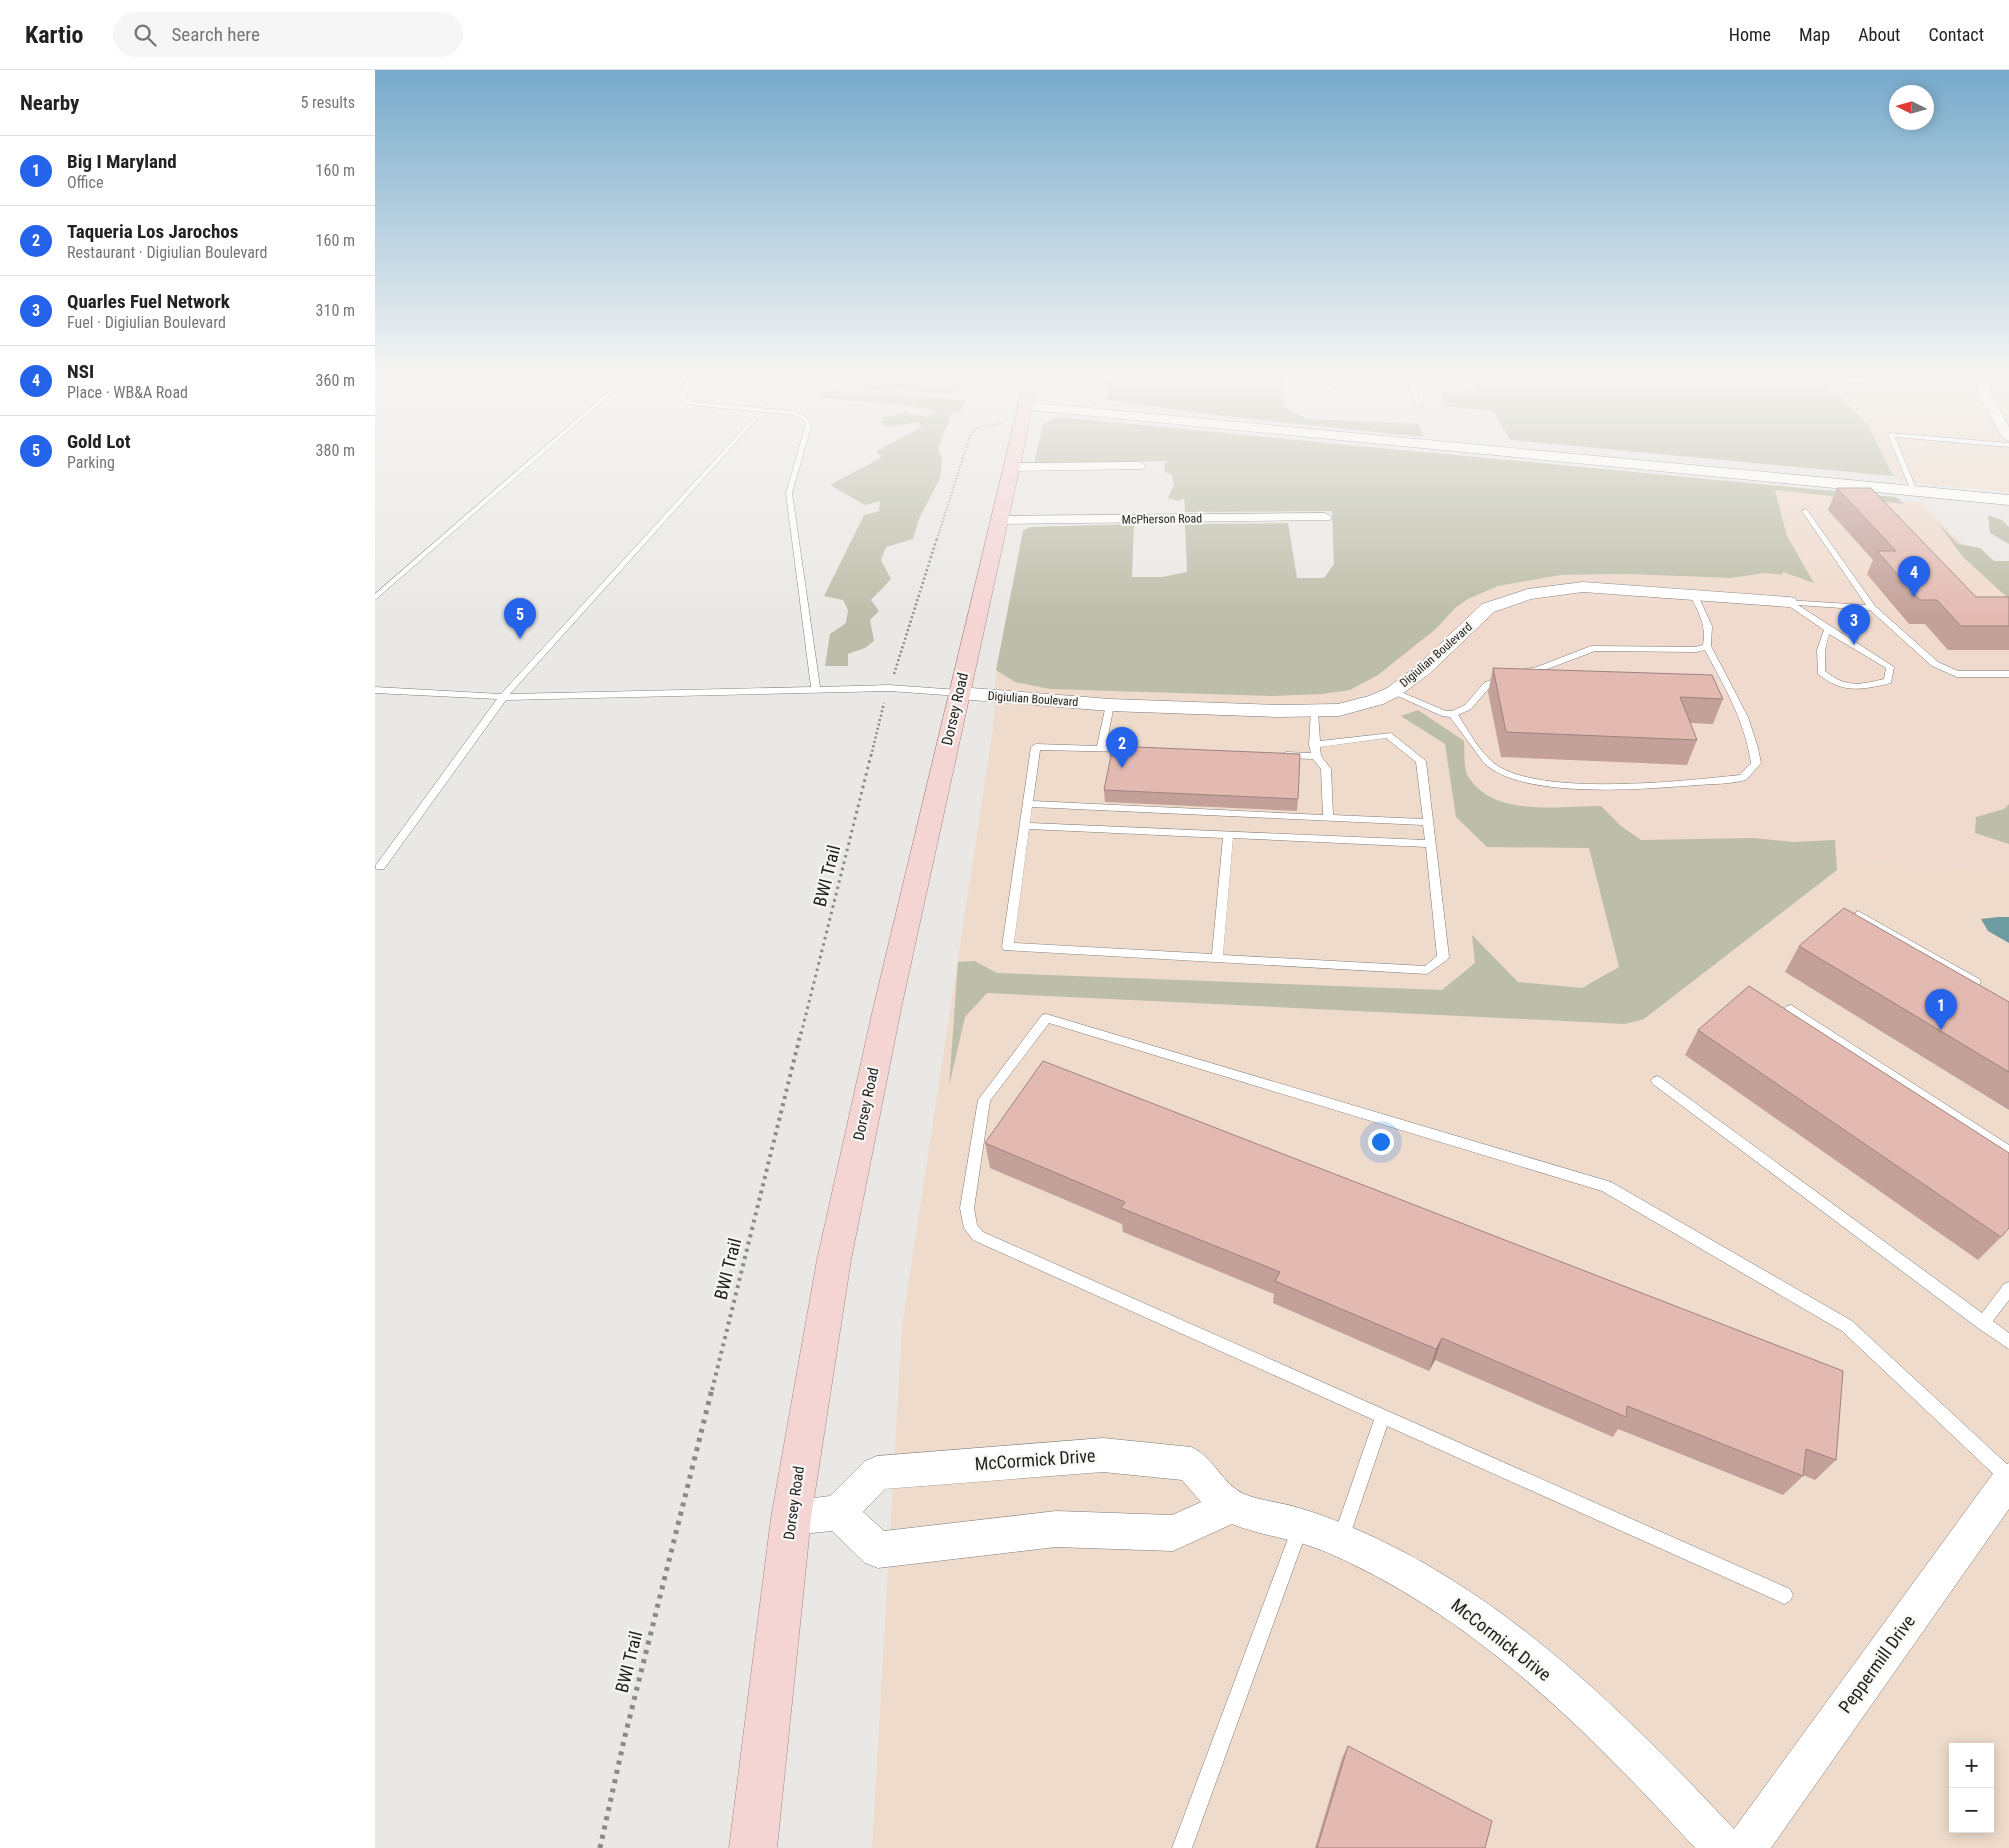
<!DOCTYPE html>
<html lang="en">
<head>
<meta charset="utf-8">
<style>
  :root { --surface:#fff; --page:#f6f6f6; --text:#222; --muted:#767676; --line:#e0e0e0; --accent:#2563eb }
  body { margin:0; font-family:"Roboto Condensed",sans-serif; background:var(--page); color:var(--text) }
  .controls { position:absolute; right:15px; bottom:15px; display:grid; overflow:hidden; border-radius:0px; box-shadow:0 2px 12px #0003 }
  .controls button { width:45px; height:45px; display:grid; place-items:center; padding:0; border:0; border-bottom:1px solid var(--line); background:var(--surface); color:var(--text); font:25px sans-serif }
  .compass { position:absolute; left:1514px; top:15px; width:45px; height:45px; border-radius:50%; background:var(--surface); box-shadow:0 2px 12px #0003; rotate:275deg }
  .you { position:absolute; left:1005px; top:1071px; width:18px; height:18px; margin:-12px; border:4px solid #fff; border-radius:50%; background:#1a73e8; box-shadow:0 0 0 8px #1a73e833 }
  .badge { display:grid; place-items:center; width:32px; height:32px; border-radius:50%; background:var(--accent); color:#fff; font-size:16px; font-weight:700 }
  .pin { position:absolute; translate:-50% -41px; filter:drop-shadow(0 1px 2px #0008) }
  .pin::after { content:''; position:absolute; top:26px; width:18px; height:15px; background:inherit; clip-path:polygon(0 0,100% 0,50% 100%) }
  .list { margin:0; padding:0; list-style:none }
  h2 { display:flex; justify-content:space-between; align-items:center; height:65px; margin:0; padding:0 20px; font-size:21px }
  h2 small { font-size:16px; font-weight:400; color:var(--muted) }
  .list li { display:grid; grid-template-columns:32px 1fr auto; gap:15px; align-items:center; box-sizing:border-box; height:70px; padding:0 20px; border-top:1px solid var(--line) }
  .list b { display:block; font-size:19px; white-space:nowrap }
  .list p { margin:0; font-size:16px; white-space:nowrap; color:var(--muted) }
  .list em { font-size:16px; font-style:normal; color:var(--muted) }
  .icon { flex:none; width:28px; height:28px; fill:none; stroke:currentColor; stroke-width:2; stroke-linecap:round; stroke-linejoin:round }
  .map { position:relative; flex:none; width:1634px; height:1778px; overflow:hidden }
  header { display:flex; align-items:center; gap:30px; box-sizing:border-box; height:70px; padding:0 25px; background:var(--surface); border-bottom:1px solid var(--line) }
  header strong { font-size:24px }
  nav { display:flex; gap:28px; margin-inline-start:auto; font-size:18px }
  .search { width:350px; height:45px; background:var(--page); display:flex; align-items:center; gap:12px; box-sizing:border-box; padding:0 18px; border-radius:28px; color:var(--muted); font-size:19px }
  main { display:flex }
  aside { flex:1; background:var(--surface) }
  .map>svg:first-child { display:block }
</style>
</head>
<body>
<header>
<strong>Kartio</strong>
<div class="search"><svg class="icon" aria-label="search" viewBox="0 0 24 24"><circle cx="10" cy="10" r="6"/><path d="M15 15l6 6"/></svg>Search here</div>
<nav><a>Home</a><a>Map</a><a>About</a><a>Contact</a></nav>
</header>
<main>
<aside>
<h2>Nearby<small>5 results</small></h2>
<ul class="list">
<li><span class="badge">1</span><div><b>Big I Maryland</b><p>Office</p></div><em>160 m</em></li>
<li><span class="badge">2</span><div><b>Taqueria Los Jarochos</b><p>Restaurant · Digiulian Boulevard</p></div><em>160 m</em></li>
<li><span class="badge">3</span><div><b>Quarles Fuel Network</b><p>Fuel · Digiulian Boulevard</p></div><em>310 m</em></li>
<li><span class="badge">4</span><div><b>NSI</b><p>Place · WB&amp;A Road</p></div><em>360 m</em></li>
<li><span class="badge">5</span><div><b>Gold Lot</b><p>Parking</p></div><em>380 m</em></li>
</ul>
</aside>
<div class="map">
<svg width="1634" height="1778" viewBox="0 0 1634 1778">
  <rect width="100%" height="100%" fill="#eae8e5"/>
  <!-- commercial -->
  <g fill="#eedbcb" fill-rule="evenodd">
    <path d="M1412 300H1634V422L1524 411Z"/>
    <path d="M621 600 640 612 972 615 1025 643 1077 683 1091 772 1634 799V1778H497L527 1256 618 659ZM1578 1677H1615V1759H1578Z"/>
  </g>
  <!-- industrial -->
  <path fill="#f0dacd" d="M1399 417 1546 433 1634 519V799L1091 772 1077 683 1025 643 972 615 1087 531 1123 516 1186 505 1250 504 1356 508 1390 503 1407 505 1414 474Z"/>
  <!-- green -->
  <g fill="#bcbea9">
    <path d="M444 300H608L585 312 586 320 574 324 467 316 443 303Z"/>
    <path d="M698 300H905L910 337 932 349 1044 354 1049 367 848 346 732 330V303Z"/>
    <path d="M1091 300H1434L1444 306 1493 355 1518 406 1135 370 1118 341 1069 336 1067 322 1100 320Z"/>
    <path d="M456 320 591 330 586 341 576 345 563 378 567 389 565 408 544 449 538 469 511 477 506 490 516 509 496 530 504 541 495 550 499 571 490 578 473 584V596H450L455 564 471 553 473 540 468 530 449 526 489 445 504 441 505 431 490 435 455 415 506 388 502 381 546 357 545 353C533 351 522 358 510 356L506 353 507 348 531 342 552 347 562 342 537 336 449 328 443 324Z"/>
    <path d="M681 347 1521 427 1529 434 1400 420 1412 466 1439 513 1408 502 1407 505 1390 503 1356 508 1250 504 1186 505 1123 516 1093 529 1080 538 1062 558 1003 605 975 620 947 624 897 626 675 619 640 612 621 600 648 461 655 457 759 454 757 507H787L812 502 810 454 913 453 922 508H949L959 494 957 441 810 442 809 428 804 431 793 428 799 414 797 405 789 401 790 393 794 391 659 393 668 354Z"/>
    <path d="M1613 445 1627 450 1634 457V474L1615 463Z"/>
    <path d="M1562 452 1583 474 1605 478 1619 491H1634V529L1588 487Z"/>
    <path d="M1043 640 1089 671C1090 681 1088 698 1093 706 1118 748 1184 736 1226 736L1246 756 1266 770 1379 768 1418 772 1460 770 1462 800 1269 949 1250 954 612 923 590 947 574 1016 583 892 600 891 622 903 1067 920 1100 893 1097 865 1143 912 1207 918 1244 897 1214 778 1112 777 1081 747 1070 674 1026 646Z"/>
    <path d="M1634 734V774L1600 763 1601 747 1629 739Z"/>
  </g>
  <!-- water -->
  <path fill="#6f9ca0" d="M1623 847H1634V873L1613 861 1606 849Z"/>
  <g fill="none" stroke-linecap="round" stroke-linejoin="round">
    <!-- service casing -->
    <g stroke="#7c7b78" stroke-width="1">
      <g id="service">
        <path d="M258 300H264L0 530V524Z"/>
        <path d="M317 300H323L311 322V328L318 332 419 341 431 347 437 354 417 423 445 617 514 615 584 620 588 623 584 626 514 621 131 630 9 799H1V795L122 629 0 623V617L126 624 379 347 381 348V350L135 624 436 617 411 423 431 354 427 349 418 345 315 335 306 330 305 322Z"/>
        <path d="M913 300H921L961 319 956 320Z"/>
        <path d="M1027 300H1033L1047 336 1042 335Z"/>
        <path d="M1572 300H1578L1574 306 1562 310 1473 311 1470 309 1473 307 1562 306 1570 304Z"/>
        <path d="M1516 363 1634 373V377L1520 367 1542 421 1539 423 1536 421 1513 365Z"/>
        <path d="M1430 439 1432 440 1500 536 1563 592 1583 601H1634V607H1582L1557 596 1495 540 1423 535 1519 597 1516 613C1486 620 1468 624 1443 604L1442 580 1449 560 1411 534V530L1491 535 1427 441ZM1454 564 1511 598 1509 609C1484 615 1471 618 1450 601V580Z"/>
        <path d="M1316 523H1322L1337 556 1336 576 1373 647 1383 678 1386 693 1371 710C1356 714 1338 714 1322 715 1271 719 1147 730 1109 693L1075 647 1067 646 1014 622 1018 619 1021 620 1071 641H1077L1090 635 1109 613 1131 603 1162 597 1216 576 1320 577 1328 575C1332 556 1323 541 1315 525ZM1330 580C1349 616 1370 651 1376 693L1365 705C1309 711 1165 727 1120 694 1104 682 1094 661 1083 645L1096 639 1115 617 1136 607 1167 601 1220 581 1321 582Z"/>
        <path d="M735 632 739 635 731 676 752 677 757 680 755 682 665 680 658 731 948 745 946 699 938 689 911 688 906 685 911 682 936 683 934 675 936 640 939 639 943 642 945 671 1016 663 1051 691 1074 887 1072 890 1052 904 629 880 627 877 656 677 661 674 722 676 731 635ZM1011 668 1041 692 1048 749 958 745 956 699 946 686 945 677ZM657 737 1048 755 1050 770 655 753ZM654 759 848 768 837 884 639 873ZM858 768 1051 777 1062 886 1050 896 848 885Z"/>
        <path d="M1483 841 1604 909 1606 912 1604 915H1596L1479 848 1478 845Z"/>
        <path d="M1416 935 1634 1075V1087L1412 942 1410 939 1412 936Z"/>
        <path d="M671 944 1236 1112 1477 1251 1634 1396V1415L1628 1413 1467 1261 1227 1121 674 953 615 1031 599 1138 602 1155 608 1162 1415 1519 1418 1525 1415 1531 1409 1534 1403 1531 1012 1356 972 1474 966 1476 960 1474 958 1468 999 1350 598 1170 589 1158 585 1138 603 1030 667 945Z"/>
        <path d="M1282 1006 1286 1008 1607 1243 1629 1214 1634 1212V1230L1618 1251 1634 1263V1279L1603 1258 1278 1014 1276 1011 1278 1008Z"/>
        <path d="M925 1450 931 1452 933 1458 817 1778H797L917 1458 919 1452Z"/>
      </g>
    </g>
    <!-- minor casing -->
    <g stroke="#7c7b78" stroke-width="1">
      <g id="minor">
        <path d="M1612 300H1625L1618 309 1614 322 1634 357V371L1627 367 1602 322 1606 309Z"/>
        <path d="M763 392 768 393 770 396 768 399 635 401 628 397 635 393Z"/>
        <path d="M950 443 957 447 955 450 623 454 616 450 623 446Z"/>
        <path d="M1208 512 1414 527 1420 528 1422 532 1420 536 1414 537 1208 522 1156 529 1119 542 1054 604 1024 626 1008 634 964 646 902 647 735 641 584 629 577 627 575 623 577 619 584 617 735 629 902 635 963 634 994 626 1012 618 1042 596 1107 534 1153 519Z"/>
        <path d="M728 1368 816 1377C838 1386 847 1414 869 1424 886 1431 906 1432 924 1438 950 1445 976 1457 1001 1468 1142 1535 1254 1647 1359 1759L1622 1398 1634 1393V1439L1396 1778H1320C1219 1668 1111 1558 975 1493 957 1484 938 1476 918 1471 898 1466 877 1462 857 1454L798 1481 681 1477 503 1498 490 1493 457 1461 416 1465 404 1460 399 1448 404 1436 416 1431 455 1426 490 1391 502 1386ZM728 1402 807 1410 826 1432 797 1445 681 1441 509 1461 488 1442 510 1419Z"/>
      </g>
    </g>
    <!-- tertiary casing -->
    <g stroke="#7c7b78" stroke-width="1">
      <path id="tertiary" d="M650 332 1634 425V435L645 339 643 336Z"/>
    </g>
    <!-- primary casing -->
    <g stroke="#a78281" stroke-width="1">
      <path id="primary" d="M652 300H666L526 939 476 1190 436 1448 402 1778H354L396 1448 442 1190 498 939Z"/>
    </g>
    <!-- path-far4 -->
    <path stroke="#8b8a88" stroke-width="2" stroke-dasharray="1 2" stroke-linecap="butt" d="M562 469 595 366 601 358 627 353"/>
    <!-- path-far3 -->
    <g stroke="#8b8a88" stroke-width="2.5" stroke-dasharray="2 2.5" stroke-linecap="butt">
      <path d="M519 604 562 468"/>
      <path d="M496 686 509 633"/>
    </g>
    <!-- path-far2 -->
    <path stroke="#8b8a88" stroke-width="3" stroke-dasharray="2.5 4" stroke-linecap="butt" d="M426 964 496 685"/>
    <!-- path-far1 -->
    <path stroke="#8b8a88" stroke-width="4" stroke-dasharray="3 4.5" stroke-linecap="butt" d="M337 1320 426 962"/>
    <!-- path -->
    <path stroke="#8b8a88" stroke-width="5" stroke-dasharray="4 5.5" stroke-linecap="butt" d="M225 1778 249 1670 337 1319"/>
    <!-- service -->
    <use href="#service" fill="#fff" fill-rule="evenodd"/>
    <!-- minor -->
    <use href="#minor" fill="#fff" fill-rule="evenodd"/>
    <!-- tertiary -->
    <use href="#tertiary" fill="#fff" fill-rule="evenodd"/>
    <!-- primary -->
    <use href="#primary" fill="#f5d4d4" fill-rule="evenodd"/>
  </g>
  <!-- wall -->
  <g fill="#c3a099">
    <path d="M1462 418 1601 527H1634V580H1573L1550 554H1534L1492 504 1498 490 1453 440Z"/>
    <path d="M1118 598 1348 629 1338 654 1315 653 1322 670 1312 695 1126 687 1113 622Z"/>
    <path d="M729 720 923 729 922 741 730 732Z"/>
    <path d="M1424 876 1634 932V1040L1410 902Z"/>
    <path d="M1323 960 1626 1167 1603 1190 1310 985Z"/>
    <path d="M610 1073 1461 1390 1440 1410 1428 1405V1406L1408 1425 1243 1359 1238 1367 1060 1290 1054 1301 898 1233 899 1224 748 1162 747 1154 615 1098Z"/>
    <path d="M973 1676 1110 1778H940L967 1688Z"/>
  </g>
  <!-- shaded-wall -->
  <path fill="#9f827d" d="M1067 1268 1060 1290 1054 1301 1061 1279Z"/>
  <!-- building -->
  <g fill="#e3bab2" stroke="#9f827d">
    <path d="M1462 418H1496L1601 527H1634V556H1586L1562 530H1545L1502 481H1521Z"/>
    <path d="M1118 598 1337 605 1348 629 1305 627 1322 670 1131 662Z"/>
    <path d="M738 676 925 684 923 729 729 720Z"/>
    <path d="M1469 838 1634 932V1002L1424 876Z"/>
    <path d="M1374 916 1634 1083V1158L1626 1167 1323 960Z"/>
    <path d="M668 991 1468 1301 1461 1390 1431 1379 1428 1406 1252 1336 1251 1347 1067 1268 1061 1279 900 1211 905 1202 746 1138 750 1132 610 1073Z"/>
    <path d="M973 1676 1117 1751 1110 1778H942Z"/>
  </g>
  <!-- sky -->
  <linearGradient id="sky" x2="0" y2="1"><stop stop-color="#77aacb"/><stop offset="0.55" stop-color="#f6f5f3"/><stop offset="1" stop-color="#f6f5f3" stop-opacity="0"/></linearGradient>
  <rect width="1634" height="549" fill="url(#sky)"/>
  <g text-anchor="middle" stroke-width="4.5" stroke-linejoin="round" paint-order="stroke">
    <!-- far-street labels -->
    <g font-size="12" fill="#201f1e" stroke="#f8f6f3">
      <text transform="translate(787 449) rotate(-1)" y="4">McPherson Road</text>
      <text transform="translate(1061 585) rotate(-41)" y="4">Digiulian Boulevard</text>
      <text transform="translate(658 629) rotate(4)" y="4">Digiulian Boulevard</text>
    </g>
    <!-- street labels -->
    <g font-size="15" fill="#201f1e" stroke="#f8f6f3">
      <text transform="translate(580 639) rotate(-77)" y="5">Dorsey Road</text>
      <text transform="translate(491 1034) rotate(-78)" y="5">Dorsey Road</text>
      <text transform="translate(419 1433) rotate(-82)" y="5">Dorsey Road</text>
    </g>
    <!-- near-street labels -->
    <g font-size="18" fill="#201f1e" stroke="#f8f6f3">
      <text transform="translate(452 806) rotate(-76)" y="6">BWI Trail</text>
      <text transform="translate(353 1199) rotate(-76)" y="6">BWI Trail</text>
      <text transform="translate(660 1390) rotate(-4)" y="6">McCormick Drive</text>
      <text transform="translate(1126 1570) rotate(38)" y="6">McCormick Drive</text>
      <text transform="translate(254 1592) rotate(-76)" y="6">BWI Trail</text>
      <text transform="translate(1502 1594) rotate(-54)" y="6">Peppermill Drive</text>
    </g>
  </g>
</svg>
<div class="controls">
<button>+</button>
<button>−</button>
</div>
<svg class="compass" viewBox="-18 -18 36 36"><path d="M0-13l5 13h-10z" fill="#e53935"/><path d="M0 13l5-13h-10z" fill="#767676"/></svg>
<div class="you"></div>
<div class="pin badge" style="left:1566px;top:960px">1</div>
<div class="pin badge" style="left:747px;top:698px">2</div>
<div class="pin badge" style="left:1479px;top:575px">3</div>
<div class="pin badge" style="left:1539px;top:527px">4</div>
<div class="pin badge" style="left:145px;top:569px">5</div>
</div>
</main>
</body>
</html>
